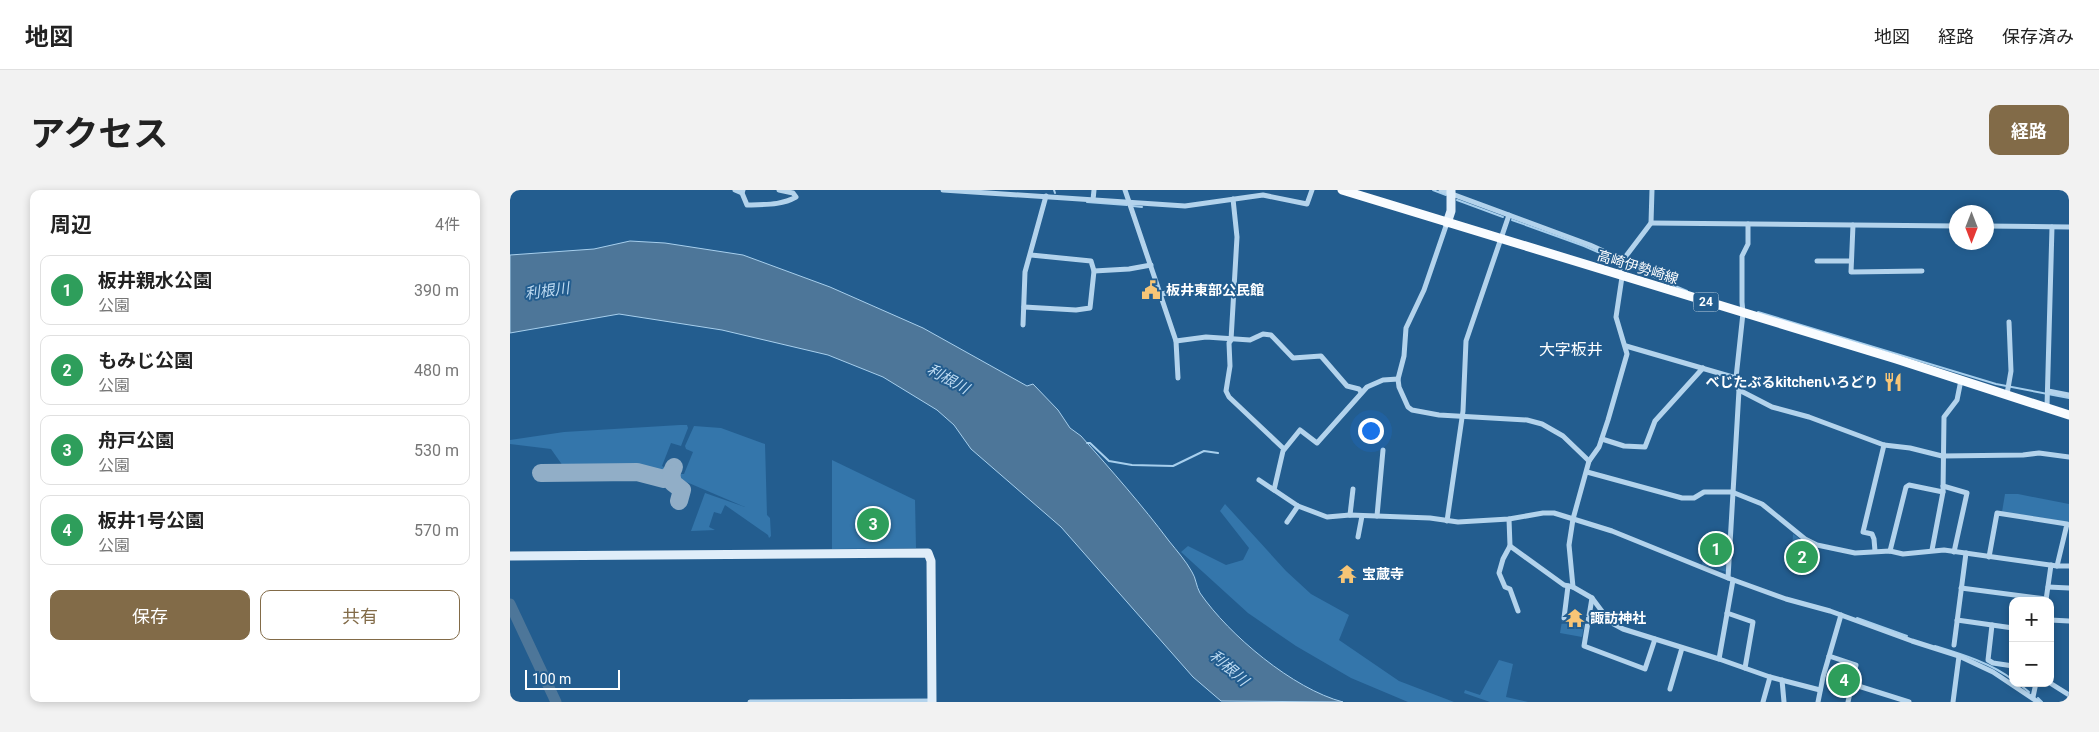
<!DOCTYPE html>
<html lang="ja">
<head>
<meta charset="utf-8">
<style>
  :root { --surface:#fff; --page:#f2f2f2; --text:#222; --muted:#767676; --line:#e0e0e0; --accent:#826b48 }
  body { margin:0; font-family:Roboto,"Noto Sans JP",sans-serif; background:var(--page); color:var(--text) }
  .controls { position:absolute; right:15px; bottom:15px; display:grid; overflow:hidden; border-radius:10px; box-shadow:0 2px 8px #0003 }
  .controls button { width:45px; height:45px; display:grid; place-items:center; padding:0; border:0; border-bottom:1px solid var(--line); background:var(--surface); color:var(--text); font:25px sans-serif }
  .compass { position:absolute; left:1439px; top:15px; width:45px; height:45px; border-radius:50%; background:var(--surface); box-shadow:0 2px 8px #0003; rotate:180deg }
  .scale { position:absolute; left:15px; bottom:12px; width:95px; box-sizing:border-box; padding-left:5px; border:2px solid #fff; border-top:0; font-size:14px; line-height:18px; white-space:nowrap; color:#fff; -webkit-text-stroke:4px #235d8f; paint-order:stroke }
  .you { position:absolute; left:860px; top:240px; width:18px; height:18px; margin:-12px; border:4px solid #fff; border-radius:50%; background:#1a73e8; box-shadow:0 0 0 8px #1a73e833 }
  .badge { display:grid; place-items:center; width:32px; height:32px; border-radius:50%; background:var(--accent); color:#fff; font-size:16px; font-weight:700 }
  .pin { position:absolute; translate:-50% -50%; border:2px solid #fff; box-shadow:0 1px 5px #0006 }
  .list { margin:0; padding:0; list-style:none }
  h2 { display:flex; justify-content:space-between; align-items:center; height:65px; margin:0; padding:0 20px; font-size:21px }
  h2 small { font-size:16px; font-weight:400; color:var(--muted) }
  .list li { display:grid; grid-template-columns:32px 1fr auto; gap:15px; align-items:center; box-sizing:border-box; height:70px; margin:0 10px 10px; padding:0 10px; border:1px solid var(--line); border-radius:10px }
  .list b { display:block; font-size:19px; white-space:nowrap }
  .list p { margin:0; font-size:16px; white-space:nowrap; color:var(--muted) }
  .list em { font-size:16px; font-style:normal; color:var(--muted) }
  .actions { display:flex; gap:10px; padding:15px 20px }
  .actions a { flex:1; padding:11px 0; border:1px solid var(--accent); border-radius:10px; text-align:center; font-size:18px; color:var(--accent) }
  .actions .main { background:var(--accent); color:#fff }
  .map { position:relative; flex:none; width:1559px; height:512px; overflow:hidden; border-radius:10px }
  header { display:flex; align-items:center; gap:30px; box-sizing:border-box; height:70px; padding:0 25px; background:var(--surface); border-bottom:1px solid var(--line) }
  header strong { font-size:24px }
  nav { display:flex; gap:28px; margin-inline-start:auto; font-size:18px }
  .intro { display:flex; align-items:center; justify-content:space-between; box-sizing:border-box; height:120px; padding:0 30px }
  h1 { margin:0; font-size:35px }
  .button { padding:12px 22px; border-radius:10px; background:var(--accent); color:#fff; font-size:18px; font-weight:700 }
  main { display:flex; gap:30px; padding:0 30px }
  aside { flex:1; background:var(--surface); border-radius:10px; box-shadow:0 2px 8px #0003 }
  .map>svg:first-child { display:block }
</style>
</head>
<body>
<header>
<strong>地図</strong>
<nav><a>地図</a><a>経路</a><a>保存済み</a></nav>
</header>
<div class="intro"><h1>アクセス</h1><a class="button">経路</a></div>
<main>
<aside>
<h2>周辺<small>4件</small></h2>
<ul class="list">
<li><span class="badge" style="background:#2e9e5b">1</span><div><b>板井親水公園</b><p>公園</p></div><em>390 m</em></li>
<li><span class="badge" style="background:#2e9e5b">2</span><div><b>もみじ公園</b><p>公園</p></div><em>480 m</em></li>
<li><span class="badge" style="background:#2e9e5b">3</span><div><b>舟戸公園</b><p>公園</p></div><em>530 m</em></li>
<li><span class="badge" style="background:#2e9e5b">4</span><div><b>板井1号公園</b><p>公園</p></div><em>570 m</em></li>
</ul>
<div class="actions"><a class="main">保存</a><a>共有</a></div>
</aside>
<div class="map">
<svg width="1559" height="512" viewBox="0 0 1559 512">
  <rect width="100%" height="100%" fill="#235d8f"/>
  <!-- green -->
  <g fill="#3476ab">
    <path d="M170 235H177L178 238 171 256 161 253 152 276 157 279 155 283 134 276H53L41 259 0 254V250L54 242Z"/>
    <path d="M184 236 211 238 255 254 257 325 260 328 261 346 259 348 258 345 215 315 211 324 204 322 199 337 205 340 181 341 195 303 235 317 167 288 168 284H174L183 262 176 259 175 256Z"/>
    <path d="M322 270 405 310 406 358 322 359Z"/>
    <path d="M1495 304H1508L1559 314V332L1492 322Z"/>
    <path d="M715 314 776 381 801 404 839 425 829 450 889 491 944 512H898L841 488 786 456 738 423 671 362 678 356 716 375 733 370 739 358 710 321Z"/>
    <path d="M1196 343 1218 344 1217 382 1192 375Z"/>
    <path d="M1283 344 1303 358 1302 379 1281 376Z"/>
    <path d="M1052 431 1074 435 1072 447 1050 443Z"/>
    <path d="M989 470 1003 474 996 507 1018 512H980L954 503 955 500 970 505Z"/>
  </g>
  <!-- water -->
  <path fill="#4d7699" stroke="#a7cfed" d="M120 51 155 53 233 65 320 97 413 138 517 196 523 194 548 220 560 238 571 246C602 281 632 315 659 351 667 361 676 371 682 382 686 388 686 396 690 403 719 445 783 499 833 512L711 511 683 487 551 337 461 259 444 235 427 220 373 187 318 165 212 140 109 124 0 143V65L84 59Z"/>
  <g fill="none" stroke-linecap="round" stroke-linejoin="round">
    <!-- stream -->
    <g stroke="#a7cfed" stroke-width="2">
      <path d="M544 0 545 3"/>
      <path d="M923 0 936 5"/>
      <path d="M947 10 993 27"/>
      <path d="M577 12 617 15"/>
      <path d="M623 16 632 17"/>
      <path d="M1002 30 1074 56 1108 71"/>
      <path d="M1116 75 1177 101"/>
      <path d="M1248 122 1486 194 1559 208"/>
      <path d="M577 253H580L599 271 622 275 663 276 694 261 708 263"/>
      <path d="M1347 428 1397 446"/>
      <path d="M1425 456C1451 464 1481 473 1503 490"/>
      <path d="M1508 493 1519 502"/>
      <path d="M1528 508 1532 512"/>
      <path d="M46 512H50"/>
    </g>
    <!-- river -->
    <path stroke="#4d7699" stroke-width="11" d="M0 414 46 512"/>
    <!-- taxiway -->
    <g stroke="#91aec7" stroke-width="18">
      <path d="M31 283 127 282 154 289 161 284 164 277"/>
      <path d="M161 284 163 293 172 300 169 311"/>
    </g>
    <!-- street -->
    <g stroke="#b3d3ec" stroke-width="5">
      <path d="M225 0 232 3 233 0"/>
      <path d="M433 0 675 16 753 5 797 14 802 0"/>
      <path d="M615 0 666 151 668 188"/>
      <path d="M931 0 1080 55 1113 70"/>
      <path d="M232 3 237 15C254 14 270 16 286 7L283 3 269 0"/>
      <path d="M723 9 727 47 721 150 719 153 720 176 716 201 719 207 774 259"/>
      <path d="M583 10 584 0"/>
      <path d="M937 33 914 100 896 138 894 166 888 189 889 197 898 217 902 220 929 225 1017 230 1032 234 1053 246 1079 271"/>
      <path d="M1141 33 1446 36"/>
      <path d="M1343 35 1341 82 1412 81"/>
      <path d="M1476 36 1559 37"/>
      <path d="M1307 71H1341"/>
      <path d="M584 81 619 79 641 75"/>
      <path d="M1108 85 1113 70 1141 33 1142 0"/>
      <path d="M1112 87 1106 127 1117 164 1098 230 1089 257 1079 271 1063 329 1059 355 1063 397 1082 408 1100 432 1113 439 1209 469 1223 390"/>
      <path d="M651 104 695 96 723 100"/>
      <path d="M514 117 566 120 580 118 584 81 581 71 521 65"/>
      <path d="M513 135 515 82 536 6"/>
      <path d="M666 151 696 147 740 150 753 144 761 145 783 168 811 166 837 196 849 199 851 202"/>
      <path d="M1116 156 1226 188"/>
      <path d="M1229 200 1262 217 1299 227 1374 255 1400 258 1432 266 1513 265 1529 263 1559 267"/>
      <path d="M1538 201 1559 205"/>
      <path d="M1497 204 1501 181 1499 132"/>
      <path d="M1537 217 1542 37"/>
      <path d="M1092 249 1114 256 1135 257 1145 231 1193 178"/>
      <path d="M1077 282 1172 308H1184L1194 302H1222L1252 314 1295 349 1307 355 1345 363 1380 361 1393 364 1434 360 1547 376H1559"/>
      <path d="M749 290 788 316 817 327 840 325 920 328 948 332 999 329 1033 323H1044L1102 341 1218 388 1276 409 1320 421 1402 451 1449 466 1483 482 1528 512"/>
      <path d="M1433 296 1457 303 1444 362"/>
      <path d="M764 300 773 261 790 240 807 253 857 197 873 190 888 189"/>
      <path d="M840 325 843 299"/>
      <path d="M867 326 873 260"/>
      <path d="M999 329 1000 356 993 369 989 383 995 397 1000 399 1008 421"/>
      <path d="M937 331 953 221 956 151 999 25"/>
      <path d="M777 332 788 316"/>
      <path d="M848 347 852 326"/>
      <path d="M1000 356 1054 395 1063 397"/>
      <path d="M1422 360 1433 302 1434 227 1447 210 1451 190"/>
      <path d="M1365 361 1364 349 1362 344 1353 342 1374 255"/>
      <path d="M1380 361 1396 297 1399 295 1433 302"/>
      <path d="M1479 367 1487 323 1557 334 1547 376"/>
      <path d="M1218 388 1229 200 1226 188 1233 123 1232 112V66L1238 54V34"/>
      <path d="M1538 397 1559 398"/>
      <path d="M1451 398 1536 409"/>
      <path d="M1082 408 1074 456 1135 479 1145 449"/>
      <path d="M1536 410 1541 375"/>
      <path d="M1217 423 1243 432 1235 478"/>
      <path d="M1054 428 1058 396"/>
      <path d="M1447 430 1503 438"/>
      <path d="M1540 430 1559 431"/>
      <path d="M1482 435 1478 470 1483 473 1503 476"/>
      <path d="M1444 455 1456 363"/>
      <path d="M1319 466 1346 475 1338 512"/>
      <path d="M1209 469 1260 487 1310 500"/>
      <path d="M1272 490 1274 512"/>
      <path d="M1540 493 1559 505"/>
      <path d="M1342 494 1399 512"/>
      <path d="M1160 499 1172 458"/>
      <path d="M1523 507 1526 493"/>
      <path d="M240 512 422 511"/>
      <path d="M1253 512 1260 487"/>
      <path d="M1308 512 1313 487 1331 425"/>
      <path d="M1443 512 1449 466"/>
    </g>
    <!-- secondary -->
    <g stroke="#dfedf9" stroke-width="9">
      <path d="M937 33 941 21V0"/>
      <path d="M0 366 418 363 421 371 422 512"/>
    </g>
    <!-- primary -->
    <path stroke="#f9fcff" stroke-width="9" d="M832 0 1386 169 1559 225"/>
  </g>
  <!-- icons -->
  <defs>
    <g id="civic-bare" transform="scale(1.5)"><path d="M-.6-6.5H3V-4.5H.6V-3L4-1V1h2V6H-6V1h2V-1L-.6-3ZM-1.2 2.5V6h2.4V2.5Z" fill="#f7c576" stroke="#235d8f" stroke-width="2.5" paint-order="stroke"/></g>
    <g id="restaurant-bare" transform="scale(1.5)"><path d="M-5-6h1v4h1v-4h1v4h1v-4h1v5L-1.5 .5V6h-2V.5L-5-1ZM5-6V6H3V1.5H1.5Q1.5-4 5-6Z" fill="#f7c576" stroke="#235d8f" stroke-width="2.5" paint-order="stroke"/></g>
    <g id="temple-bare" transform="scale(1.5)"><path d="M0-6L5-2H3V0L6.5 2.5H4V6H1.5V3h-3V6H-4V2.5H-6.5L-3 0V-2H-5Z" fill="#f7c576" stroke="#235d8f" stroke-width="2.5" paint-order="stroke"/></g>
  </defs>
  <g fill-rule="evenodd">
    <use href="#civic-bare" x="641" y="100"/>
    <use href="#restaurant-bare" x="1383" y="192"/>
    <use href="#temple-bare" x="837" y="384"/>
    <use href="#temple-bare" x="1065" y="428"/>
  </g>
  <g text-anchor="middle" stroke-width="4" stroke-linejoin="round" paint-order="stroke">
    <!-- shield labels -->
    <rect fill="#235d8f" stroke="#bdcedd" stroke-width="1" x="1183.5" y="102.5" width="25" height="19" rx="4"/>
    <g font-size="12" font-weight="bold" fill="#fff">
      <text x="1196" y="116">24</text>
    </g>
    <!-- street labels -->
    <g font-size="14" fill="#fff" stroke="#235d8f">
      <text transform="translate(1128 77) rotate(17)" y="5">高崎伊勢崎線</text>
    </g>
    <!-- poi labels -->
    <g font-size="14" font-weight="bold" fill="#fff" stroke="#235d8f" text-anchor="start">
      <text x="656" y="105">板井東部公民館</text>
      <text x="1368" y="197" text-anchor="end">べじたぶるkitchenいろどり</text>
      <text x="852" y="389">宝蔵寺</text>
      <text x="1080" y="433">諏訪神社</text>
    </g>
    <!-- water labels -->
    <g font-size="15" font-style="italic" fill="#bfdcf3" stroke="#235d8f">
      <text transform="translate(37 101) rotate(-8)" y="5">利根川</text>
      <text transform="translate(438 189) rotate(29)" y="5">利根川</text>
      <text transform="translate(719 478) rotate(41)" y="5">利根川</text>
    </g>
    <!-- quarter labels -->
    <g font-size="16" fill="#fff" stroke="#235d8f">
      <text x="1061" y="165">大字板井</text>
    </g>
  </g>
</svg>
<div class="controls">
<button>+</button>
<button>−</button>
</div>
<svg class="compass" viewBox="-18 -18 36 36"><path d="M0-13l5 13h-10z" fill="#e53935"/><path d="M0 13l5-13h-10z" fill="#767676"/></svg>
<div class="scale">100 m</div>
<div class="you"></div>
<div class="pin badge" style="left:1206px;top:359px;background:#2e9e5b">1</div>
<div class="pin badge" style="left:1292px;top:367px;background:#2e9e5b">2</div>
<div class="pin badge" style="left:363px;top:334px;background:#2e9e5b">3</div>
<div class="pin badge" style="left:1334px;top:490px;background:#2e9e5b">4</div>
</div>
</main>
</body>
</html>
